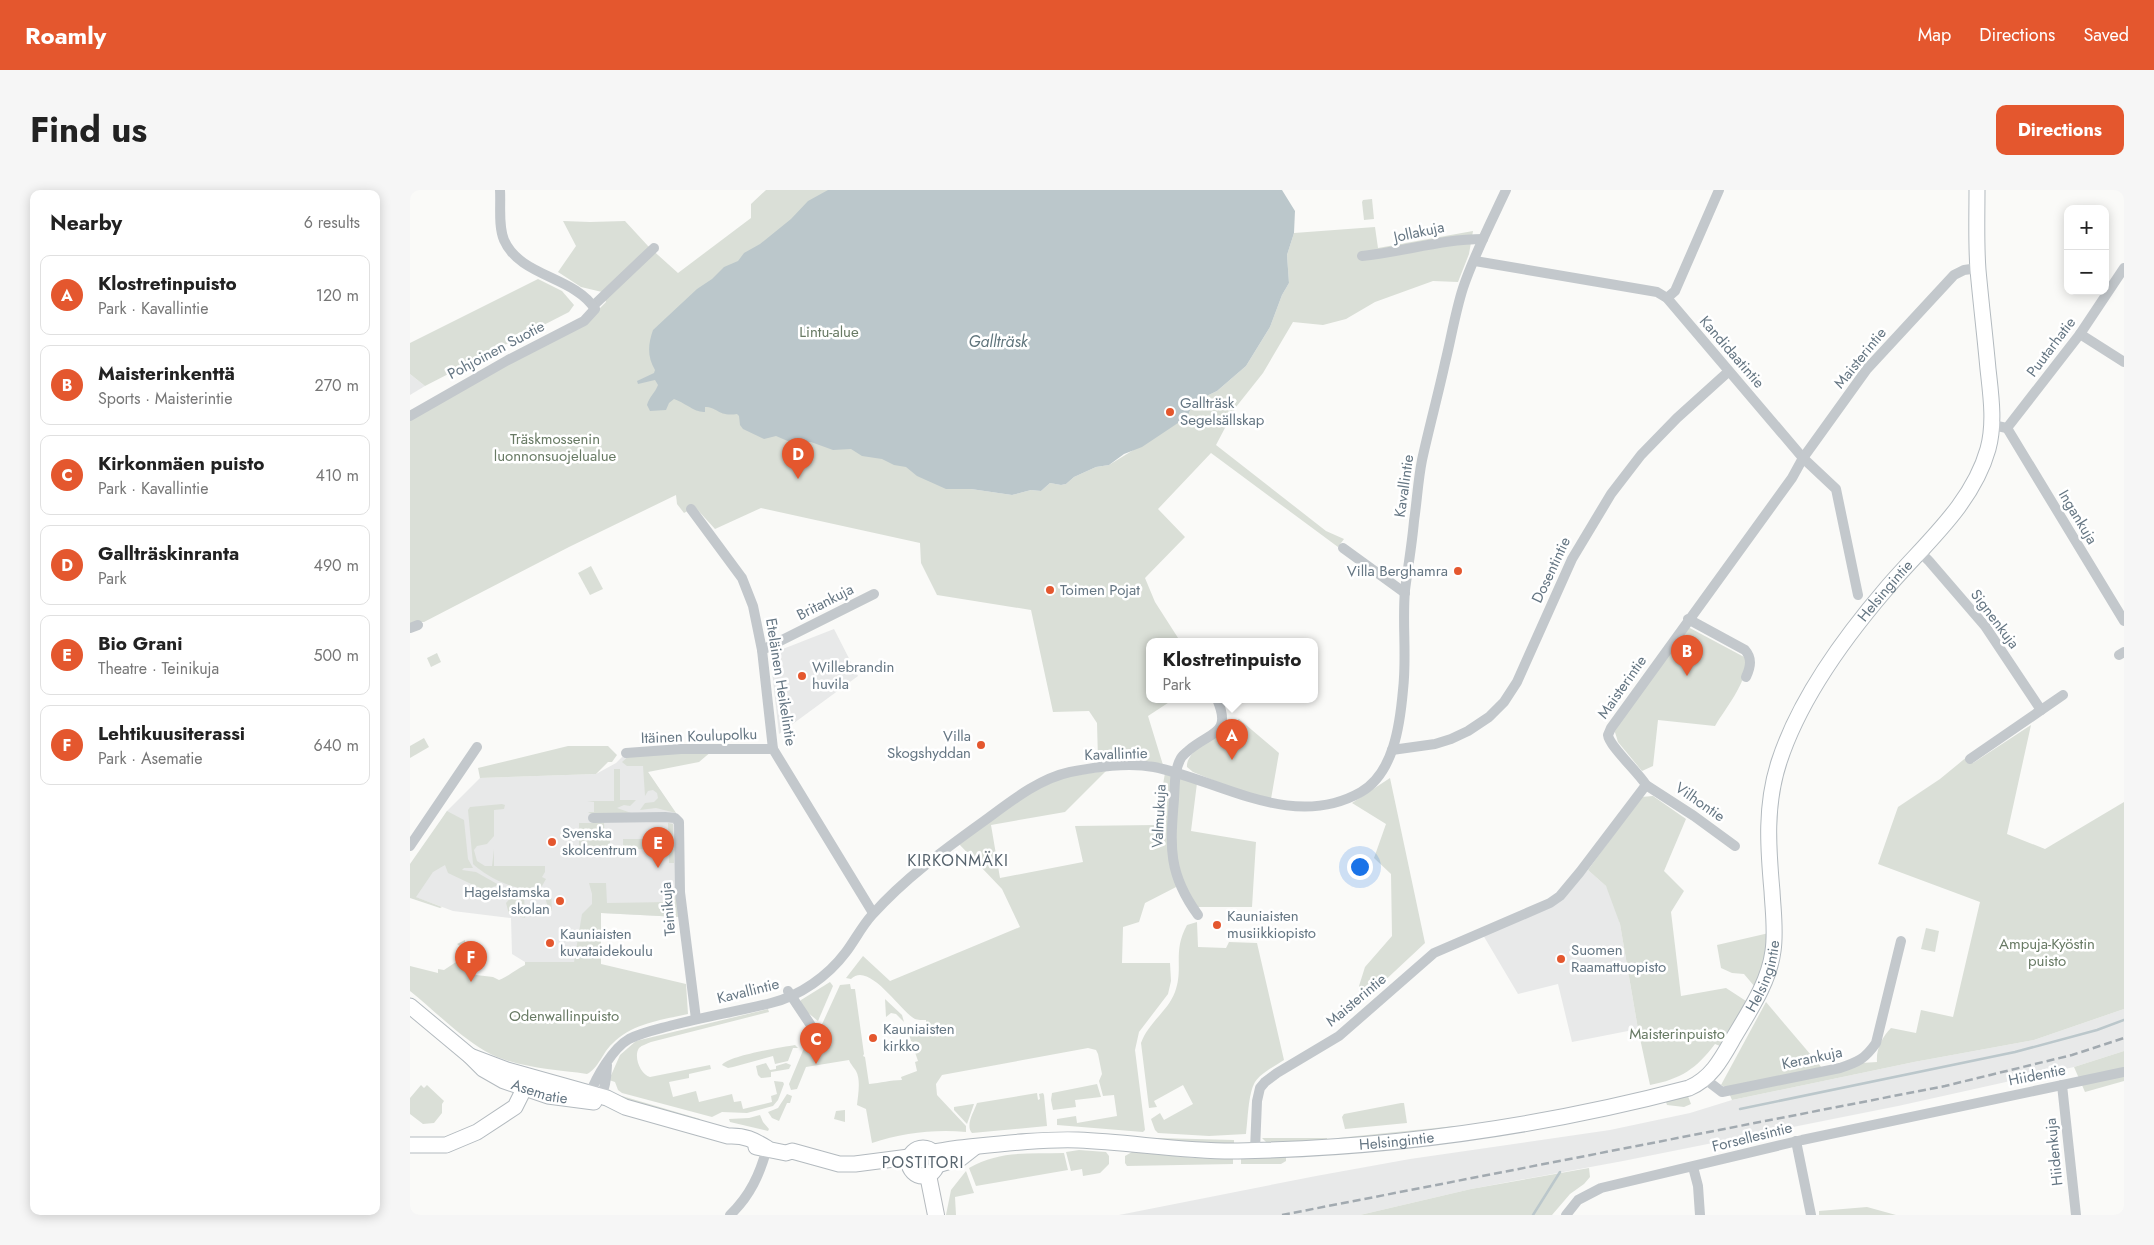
<!DOCTYPE html>
<html lang="en">
<head>
<meta charset="utf-8">
<style>
  :root { --surface:#fff; --page:#f6f6f6; --text:#222; --muted:#767676; --line:#e0e0e0; --accent:#e4572e }
  body { margin:0; font-family:Jost,sans-serif; background:var(--page); color:var(--text) }
  .controls { position:absolute; right:15px; top:15px; display:grid; overflow:hidden; border-radius:10px; box-shadow:0 2px 12px #0003 }
  .controls button { width:45px; height:45px; display:grid; place-items:center; padding:0; border:0; border-bottom:1px solid var(--line); background:var(--surface); color:var(--text); font:25px sans-serif }
  .you { position:absolute; left:949px; top:676px; width:18px; height:18px; margin:-12px; border:4px solid #fff; border-radius:50%; background:#1a73e8; box-shadow:0 0 0 8px #1a73e833 }
  .badge { display:grid; place-items:center; width:32px; height:32px; border-radius:50%; background:var(--accent); color:#fff; font-size:16px; font-weight:700 }
  .pin { position:absolute; translate:-50% -41px; filter:drop-shadow(0 1px 2px #0008) }
  .pin::after { content:''; position:absolute; top:26px; width:18px; height:15px; background:inherit; clip-path:polygon(0 0,100% 0,50% 100%) }
  .popup { position:absolute; left:736px; top:448px; width:172px; height:65px; box-sizing:border-box; display:grid; place-content:center; border-radius:10px; background:var(--surface); filter:drop-shadow(0 1px 4px #0005); font-size:16px; white-space:nowrap; color:var(--muted) }
  .popup b { font-size:19px; color:var(--text) }
  .popup::after { content:''; position:absolute; left:50%; top:100%; margin-left:-10px; border:10px solid transparent; border-top-color:var(--surface) }
  .list { margin:0; padding:0; list-style:none }
  h2 { display:flex; justify-content:space-between; align-items:center; height:65px; margin:0; padding:0 20px; font-size:21px }
  h2 small { font-size:16px; font-weight:400; color:var(--muted) }
  .list li { display:grid; grid-template-columns:32px 1fr auto; gap:15px; align-items:center; box-sizing:border-box; height:80px; margin:0 10px 10px; padding:0 10px; border:1px solid var(--line); border-radius:10px }
  .list b { display:block; font-size:19px; white-space:nowrap }
  .list p { margin:0; font-size:16px; white-space:nowrap; color:var(--muted) }
  .list em { font-size:16px; font-style:normal; color:var(--muted) }
  .map { position:relative; flex:none; width:1714px; height:1025px; overflow:hidden; border-radius:10px }
  header { display:flex; align-items:center; gap:30px; box-sizing:border-box; height:70px; padding:0 25px; background:var(--accent); color:#fff }
  header strong { font-size:24px }
  nav { display:flex; gap:28px; margin-inline-start:auto; font-size:18px }
  .intro { display:flex; align-items:center; justify-content:space-between; box-sizing:border-box; height:120px; padding:0 30px }
  h1 { margin:0; font-size:35px }
  .button { padding:12px 22px; border-radius:10px; background:var(--accent); color:#fff; font-size:18px; font-weight:700 }
  main { display:flex; gap:30px; padding:0 30px }
  aside { flex:1; background:var(--surface); border-radius:10px; box-shadow:0 2px 12px #0003 }
  .map>svg:first-child { display:block }
</style>
</head>
<body>
<header>
<strong>Roamly</strong>
<nav><a>Map</a><a>Directions</a><a>Saved</a></nav>
</header>
<div class="intro"><h1>Find us</h1><a class="button">Directions</a></div>
<main>
<aside>
<h2>Nearby<small>6 results</small></h2>
<ul class="list">
<li><span class="badge">A</span><div><b>Klostretinpuisto</b><p>Park · Kavallintie</p></div><em>120 m</em></li>
<li><span class="badge">B</span><div><b>Maisterinkenttä</b><p>Sports · Maisterintie</p></div><em>270 m</em></li>
<li><span class="badge">C</span><div><b>Kirkonmäen puisto</b><p>Park · Kavallintie</p></div><em>410 m</em></li>
<li><span class="badge">D</span><div><b>Gallträskinranta</b><p>Park</p></div><em>490 m</em></li>
<li><span class="badge">E</span><div><b>Bio Grani</b><p>Theatre · Teinikuja</p></div><em>500 m</em></li>
<li><span class="badge">F</span><div><b>Lehtikuusiterassi</b><p>Park · Asematie</p></div><em>640 m</em></li>
</ul>
</aside>
<div class="map">
<svg width="1714" height="1025" viewBox="0 0 1714 1025">
  <rect width="100%" height="100%" fill="#fafaf8"/>
  <!-- built -->
  <g fill="#e8e9e9">
    <path d="M0 184 15 196 0 205Z"/>
    <path d="M424 439 448 486 369 544 360 464Z"/>
    <path d="M216 563 233 569 238 582 266 623 269 727 191 723 164 772H115L102 764 101 728 43 721 0 705V680L37 621 70 588 186 584 206 573Z"/>
    <path d="M1178 680 1196 696 1202 707 1210 734 1228 839 1162 852 1148 794 1108 804 1073 745 1149 712Z"/>
    <path d="M1714 819V861L1664 877 1488 916 1213 971 1061 999 950 1025H709L906 986 1000 969 1200 940 1280 923 1322 910 1504 872 1624 850Z"/>
  </g>
  <!-- green -->
  <g fill="#dadfd7">
    <path d="M356 0H464L543 299H561L602 305 621 300 631 301 640 293 651 295 656 294 664 287 686 277 699 275 777 227 784 212 807 201 836 176 860 137 872 105 879 93 877 65 884 43 965 37 968 58 1063 41 1059 64 1048 92 1023 91 965 112 936 129 913 135 883 132 853 183 826 217 806 255 916 341 934 349 928 357 801 263 748 319 775 347 735 388 745 412 770 451H740V509H764L738 526 753 575 725 568 688 570 687 533 679 521 643 522 621 420 527 405 511 373 510 353 351 318 305 339 285 317 274 323 267 314 266 305 159 357 14 432H6L0 434V229L190 118 196 112 192 102 171 97 148 82 166 56 153 31 180 32 215 31 238 56 268 83 341 28V14Z"/>
    <path d="M962 9 964 29 954 30 952 12 953 10Z"/>
    <path d="M128 89 152 101 164 115 159 122 15 196 0 184V153Z"/>
    <path d="M181 376 193 399 180 405 168 383Z"/>
    <path d="M1278 437 1336 468C1339 491 1316 517 1305 536L1248 530 1243 576 1232 581 1208 552 1204 539Z"/>
    <path d="M27 463 31 472 21 477 17 468Z"/>
    <path d="M829 529 869 563 861 609 832 602 783 582 777 577C775 560 815 538 829 529Z"/>
    <path d="M1621 535 1597 644 1635 659 1714 612V819L1624 850 1504 872 1322 910 1319 903 1451 873 1467 872C1466 859 1472 847 1481 838L1506 843 1511 820 1543 827 1570 712 1468 674 1488 617 1530 589 1558 566 1563 573Z"/>
    <path d="M14 548 19 557 0 568V556Z"/>
    <path d="M158 556H198L207 565 202 572H198L186 584 70 588 68 578Z"/>
    <path d="M302 561 289 572 238 582 266 623 246 618 230 620 235 613 244 612 248 608 247 603 243 600 238 601 235 606 233 576H217L212 572 220 565Z"/>
    <path d="M204 579H210V610H226L220 616 214 615 207 618 224 624 183 625 178 622H184V612L177 611H204Z"/>
    <path d="M696 581 655 622 581 635 590 688 673 672 665 636 746 635 755 583 787 593 781 641 846 652 842 717H786L772 694 735 713 729 732 713 737 712 773H760L761 791 758 804 729 842 725 860 735 940 733 942 647 935V929L666 926 667 933 707 926 704 905 693 906 689 891 692 884 688 864 686 860 678 858 532 885 526 894 527 905 556 936V942C525 939 492 943 462 953L456 919 447 915C448 905 451 890 446 881 443 876 441 875 439 870L396 877 387 899 381 900 379 894 394 858 408 843 430 795 440 794 441 799H445L454 864 453 866 455 867 459 894C471 893 480 890 492 890L491 887 507 881 505 872 508 871 497 839 503 835 516 837V830C513 830 507 830 505 829 489 820 459 771 441 789L436 788 453 766 480 791 610 737 592 699 549 654 621 602 657 586Z"/>
    <path d="M980 588 1015 753 954 810 949 796 955 777 982 746 981 684 964 668 976 634 942 613Z"/>
    <path d="M1243 606 1276 629 1254 681 1274 701 1261 722 1271 806 1316 798 1336 811 1310 856 1305 854C1286 879 1271 889 1240 895L1228 839 1210 734 1196 696 1178 680 1231 607Z"/>
    <path d="M92 614 95 615 94 619 84 620V646L77 654 67 656 64 660 67 671 75 676H82L84 659V676H135V682L132 687 136 689 132 696 128 694C114 708 74 685 63 674L58 620 60 617Z"/>
    <path d="M37 621 54 630 58 669 63 678H54L52 680 66 682 89 695 80 698 78 701 98 699V701L89 706V709L75 707 76 701 38 683 35 675 23 682 6 707 32 717 30 718 0 708V674Z"/>
    <path d="M169 633H194L195 649H200V660H195V666H169Z"/>
    <path d="M258 633 263 634 264 673H259Z"/>
    <rect x="213" y="649" width="24" height="10"/>
    <path d="M179 693H196L197 713 259 712V706H265L268 710 269 727 191 723V774L276 794 278 824C252 830 222 833 202 854 193 862 188 879 177 884 143 879 105 878 75 861 48 845 25 821 0 801V776L28 783V779L34 780 52 768 50 756 47 754 55 750 58 784 83 787 89 790C99 786 105 780 115 775V772H164L172 724 182 714V704Z"/>
    <path d="M141 699 142 721 138 719C137 709 131 705 141 699Z"/>
    <path d="M112 701 118 703 114 705 115 728 99 724 96 713 106 702Z"/>
    <path d="M787 732 788 757 816 758 819 752 847 753 874 870C865 876 851 883 845 892 838 904 838 930 836 944L799 946 748 943 745 940 741 929 750 923 754 930 783 914 773 895 744 911 747 917 739 918 731 853C738 833 758 821 765 802 774 778 762 762 777 735Z"/>
    <path d="M1516 738 1529 741 1525 762 1511 759Z"/>
    <path d="M1359 743 1355 768 1345 797 1334 784 1322 783 1311 778 1307 755Z"/>
    <path d="M420 792 423 796 408 831 397 822 390 812 391 810Z"/>
    <path d="M475 809 492 825 494 832 486 824 481 823 476 827Z"/>
    <path d="M1356 812 1412 878 1315 897 1311 895Z"/>
    <path d="M358 819 359 822 241 852C237 854 232 855 229 858 223 867 231 885 240 887L300 875 301 879 279 884V888L259 892 263 907 286 901 289 912 322 904 324 912 331 911 333 919 362 912 361 906 367 904 364 891 373 892 374 894 368 910 363 916 337 923 312 922 302 927 212 903 208 900 205 892 199 890 210 865 226 851Z"/>
    <path d="M385 855 388 858H383L378 871 365 874 363 866 323 877 318 878 312 875C318 866 372 857 385 855Z"/>
    <path d="M1714 861V891L1675 902 1664 877Z"/>
    <path d="M356 873 360 880 366 879V876L376 873 381 875 379 879 361 882V887L351 888 348 885 346 876Z"/>
    <path d="M687 894 691 907 665 910 666 917 643 920 641 910 642 903Z"/>
    <path d="M11 895 14 898 17 895 34 911 32 914V923L24 933 13 934 0 924V908Z"/>
    <path d="M627 903 628 910 630 909 629 904 633 903 634 905 637 936 562 943C555 935 564 922 567 913Z"/>
    <path d="M377 904 382 906 380 913H377L369 931 362 928 358 922 368 918Z"/>
    <path d="M212 906 290 929 289 932 211 909Z"/>
    <path d="M1278 906 1281 914 1274 917 1257 915 1256 912Z"/>
    <path d="M991 913H994L997 933 935 939 932 927 934 924Z"/>
    <path d="M563 914H564L557 934 544 920V917Z"/>
    <path d="M435 920V932L424 929 426 921Z"/>
    <path d="M350 925 353 932 359 939 358 941 320 932 319 929 339 928Z"/>
    <path d="M1045 936V940L928 951V948Z"/>
    <path d="M748 948 824 950V954L748 951Z"/>
    <path d="M852 948H917V951L857 953Z"/>
    <path d="M669 960 696 962 699 966V974L690 983 673 986 672 979 661 981 656 962Z"/>
    <path d="M722 962 787 968 823 969V974L717 976 715 973V966Z"/>
    <path d="M654 963 658 980 566 996 559 978C590 960 619 964 654 963Z"/>
    <path d="M831 967H876V971L871 974H831Z"/>
    <path d="M1179 978 1180 987 1174 994 1160 1004 1142 1025H950L1061 999Z"/>
    <path d="M556 981 564 1003 545 1007 546 1025H536L541 1000Z"/>
    <path d="M1457 1017 1486 1025H1409V1021Z"/>
  </g>
  <!-- water -->
  <path fill="#bbc7cb" d="M418 0H872L885 21 884 43 877 65 879 93 872 105 860 137 836 176 807 201 784 212 777 227 732 257 714 264 699 275 686 277 664 287 656 294 651 295 640 293 631 301 621 300 602 305 561 299H536L507 286 496 277 484 275 472 269 452 266 441 259 423 260 401 252H380L366 246 354 249 333 239 330 235 329 226 327 224C308 227 308 217 295 217V222C285 223 274 212 264 209L259 213 256 220 240 221 237 215C239 207 245 203 248 195L245 190 228 194 227 191 244 183 245 180C237 167 238 154 243 140L287 99 302 89 314 77 328 71 334 63 350 54 381 29 398 11Z"/>
  <g fill="none" stroke-linecap="round" stroke-linejoin="round">
    <!-- stream -->
    <g stroke="#bbc7cb" stroke-width="2.5">
      <path d="M1330 919 1605 862 1687 840 1714 830"/>
      <path d="M1123 1025 1150 982"/>
    </g>
    <!-- secondary casing -->
    <g stroke="#b3babf" stroke-width="17">
      <g id="secondary">
        <path id="s1" d="M0 816 60 866 73 879 94 891 138 906 184 912"/>
        <path d="M60 866 97 880 197 908 215 917 318 946C334 945 344 950 357 958"/>
        <path d="M0 955H36L67 942 105 917 114 899V889"/>
        <path d="M346 957 376 963 382 961 429 974H445L499 967"/>
        <circle cx="513" cy="972" r="14"/>
        <path id="s2" d="M523 962C532 961 541 959 550 958 589 954 628 949 668 950 721 952 775 962 828 961 981 958 1131 937 1279 898 1302 888 1312 868 1324 847 1340 820 1359 792 1363 761 1366 741 1363 721 1362 701 1358 657 1355 615 1369 572 1389 510 1434 448 1476 399 1513 355 1562 316 1578 259 1585 233 1581 206 1578 179 1575 146 1571 113 1568 80 1566 54 1567 27 1567 0"/>
        <path d="M527 975 551 968 565 957"/>
      </g>
    </g>
    <!-- primary casing -->
    <g stroke="#b5babe" stroke-width="18">
      <path id="primary" d="M518 985 526 1025"/>
    </g>
    <!-- street -->
    <g stroke="#c3c8cc" stroke-width="10">
      <path d="M952 66C993 62 1032 49 1073 49"/>
      <path d="M1065 71 1247 102 1257 108 1393 268 1426 299 1448 405"/>
      <path d="M1257 108 1265 101 1309 0"/>
      <path d="M183 116 244 58"/>
      <path d="M1670 144 1714 172"/>
      <path d="M0 226 98 170 174 131 185 119C164 86 110 87 94 50 88 36 91 15 90 0"/>
      <path d="M1582 235 1597 238 1670 144 1714 78"/>
      <path d="M1597 238 1714 431"/>
      <path d="M281 319 332 388 343 416 352 460 363 559 463 723"/>
      <path d="M933 358 995 403"/>
      <path d="M1509 361 1519 371 1575 436 1631 520"/>
      <path d="M1278 429 1335 460C1342 468 1341 476 1336 487"/>
      <path d="M0 438 8 435"/>
      <path d="M352 460 464 404"/>
      <path d="M1709 465 1714 462"/>
      <path d="M982 560 1025 554 1041 549 1058 541 1079 527 1094 512 1107 492 1162 369 1201 304 1231 265 1267 228 1318 182"/>
      <path d="M216 563 271 559H363"/>
      <path d="M1560 569 1653 505"/>
      <path d="M1236 595 1284 626 1325 656"/>
      <path d="M183 628 255 627 265 628 269 632 270 702 286 829"/>
      <path d="M0 656 67 557"/>
      <path d="M788 725C758 684 760 657 764 609 765 596 764 580 771 568 773 565 777 562 779 560 802 541 822 544 807 509"/>
      <path d="M378 801 406 843"/>
      <path d="M197 875C196 890 196 904 183 912L180 904C186 887 203 858 219 849 233 842 249 839 263 835 295 827 328 821 361 813 390 806 418 786 436 762 445 750 452 736 462 725 494 689 535 659 574 631 600 612 628 589 660 582 686 577 717 572 744 577 811 591 883 641 951 602 984 583 990 534 993 500 997 466 992 433 995 400 998 377 1002 354 1004 331 1007 311 1008 290 1012 270 1019 238 1028 205 1035 173 1041 149 1045 123 1053 98 1064 65 1081 32 1096 0"/>
      <path d="M1295 889 1312 902 1430 878C1448 872 1455 869 1466 853L1491 751"/>
      <path d="M1652 895 1666 1025"/>
      <path d="M1386 951 1401 1025"/>
      <path d="M845 960 847 911 850 898 855 892 867 883 929 846 1024 763 1140 713 1150 706 1170 682 1236 595C1229 583 1199 556 1198 545 1198 545 1201 538 1201 538L1382 288 1393 268 1457 179 1544 85 1554 80 1568 78"/>
      <path d="M1283 977 1288 996 1290 1025"/>
      <path d="M320 1025C340 1006 350 984 357 958"/>
      <path d="M1156 1025 1168 1010 1191 998 1392 950 1714 882"/>
    </g>
    <!-- secondary -->
    <use href="#secondary" stroke="#fff" stroke-width="15"/>
    <!-- primary -->
    <use href="#primary" stroke="#fff" stroke-width="16"/>
    <!-- rail -->
    <path stroke="#a2aab0" stroke-width="2.5" stroke-dasharray="8 4" stroke-linecap="butt" d="M872 1025 1535 896 1662 865 1714 848"/>
  </g>
  <!-- markers -->
  <g fill="#e4572e" stroke="#fff" stroke-width="2">
    <circle cx="760" cy="222" r="5"/>
    <circle cx="1048" cy="381" r="5"/>
    <circle cx="640" cy="400" r="5"/>
    <circle cx="392" cy="486" r="5"/>
    <circle cx="571" cy="555" r="5"/>
    <circle cx="142" cy="652" r="5"/>
    <circle cx="150" cy="711" r="5"/>
    <circle cx="807" cy="735" r="5"/>
    <circle cx="140" cy="753" r="5"/>
    <circle cx="1151" cy="769" r="5"/>
    <circle cx="463" cy="848" r="5"/>
  </g>
  <g text-anchor="middle" stroke-width="5" stroke-linejoin="round" paint-order="stroke">
    <!-- street labels -->
    <g font-size="15" fill="#657683" stroke="#fff">
      <text transform="translate(1009 42) rotate(-12)" y="5">Jollakuja</text>
      <text transform="translate(1641 157) rotate(-53)" y="5">Puutarhatie</text>
      <text transform="translate(86 160) rotate(-28)" y="5">Pohjoinen Suotie</text>
      <text transform="translate(1322 162) rotate(49)" y="5">Kandidaatintie</text>
      <text transform="translate(1450 168) rotate(-51)" y="5">Maisterintie</text>
      <text transform="translate(994 296) rotate(-82)" y="5">Kavallintie</text>
      <text transform="translate(1668 327) rotate(59)" y="5">Ingankuja</text>
      <text transform="translate(1141 380) rotate(-65)" y="5">Dosentintie</text>
      <text dy="5" stroke="none"><textPath href="#s2" startOffset="1320">Helsingintie</textPath></text>
      <text transform="translate(415 412) rotate(-27)" y="5">Britankuja</text>
      <text transform="translate(1585 429) rotate(53)" y="5">Signenkuja</text>
      <text transform="translate(371 492) rotate(81)" y="5">Eteläinen Heikelintie</text>
      <text transform="translate(1212 497) rotate(-55)" y="5">Maisterintie</text>
      <text transform="translate(289 546) rotate(-2)" y="5">Itäinen Koulupolku</text>
      <text transform="translate(706 564) rotate(-2)" y="5">Kavallintie</text>
      <text transform="translate(1290 612) rotate(35)" y="5">Vilhontie</text>
      <text transform="translate(749 626) rotate(-87)" y="5">Valmukuja</text>
      <text transform="translate(258 719) rotate(-95)" y="5">Teinikuja</text>
      <text dy="5" stroke="none"><textPath href="#s2" startOffset="900">Helsingintie</textPath></text>
      <text transform="translate(338 801) rotate(-14)" y="5">Kavallintie</text>
      <text transform="translate(946 810) rotate(-40)" y="5">Maisterintie</text>
      <text transform="translate(1402 868) rotate(-12)" y="5">Kerankuja</text>
      <text transform="translate(1627 885) rotate(-11)" y="5">Hiidentie</text>
      <text dy="5" stroke="none"><textPath href="#s1" startOffset="158">Asematie</textPath></text>
      <text transform="translate(1342 947) rotate(-14)" y="5">Forsellesintie</text>
      <text dy="5" stroke="none"><textPath href="#s2" startOffset="465">Helsingintie</textPath></text>
      <text transform="translate(1644 962) rotate(-96)" y="5">Hiidenkuja</text>
    </g>
    <!-- park labels -->
    <g font-size="15" fill="#687a64" stroke="#fff">
      <text x="419" y="147">Lintu-alue</text>
      <text x="145" y="254">Träskmossenin<tspan x="145" dy="17">luonnonsuojelualue</tspan></text>
      <text x="1637" y="759">Ampuja-Kyöstin<tspan x="1637" dy="17">puisto</tspan></text>
      <text x="154" y="831">Odenwallinpuisto</text>
      <text x="1267" y="849">Maisterinpuisto</text>
    </g>
    <!-- poi labels -->
    <g font-size="15" fill="#657683" stroke="#fff" text-anchor="start">
      <text x="770" y="218">Gallträsk<tspan x="770" dy="17">Segelsällskap</tspan></text>
      <text x="1038" y="386" text-anchor="end">Villa Berghamra</text>
      <text x="650" y="405">Toimen Pojat</text>
      <text x="402" y="482">Willebrandin<tspan x="402" dy="17">huvila</tspan></text>
      <text x="561" y="551" text-anchor="end">Villa<tspan x="561" dy="17">Skogshyddan</tspan></text>
      <text x="152" y="648">Svenska<tspan x="152" dy="17">skolcentrum</tspan></text>
      <text x="140" y="707" text-anchor="end">Hagelstamska<tspan x="140" dy="17">skolan</tspan></text>
      <text x="817" y="731">Kauniaisten<tspan x="817" dy="17">musiikkiopisto</tspan></text>
      <text x="150" y="749">Kauniaisten<tspan x="150" dy="17">kuvataidekoulu</tspan></text>
      <text x="1161" y="765">Suomen<tspan x="1161" dy="17">Raamattuopisto</tspan></text>
      <text x="473" y="844">Kauniaisten<tspan x="473" dy="17">kirkko</tspan></text>
    </g>
    <!-- water labels -->
    <g font-size="16" font-style="italic" fill="#60757c" stroke="#fff">
      <text x="588" y="157">Gallträsk</text>
    </g>
    <!-- neighbourhood labels -->
    <g font-size="16" letter-spacing="1" fill="#57646e" stroke="#fff">
      <text x="548" y="676">KIRKONMÄKI</text>
      <text x="513" y="978">POSTITORI</text>
    </g>
  </g>
</svg>
<div class="controls">
<button>+</button>
<button>−</button>
</div>
<div class="you"></div>
<div class="pin badge" style="left:822px;top:570px">A</div>
<div class="popup"><b>Klostretinpuisto</b>Park</div>
<div class="pin badge" style="left:1277px;top:486px">B</div>
<div class="pin badge" style="left:406px;top:874px">C</div>
<div class="pin badge" style="left:388px;top:289px">D</div>
<div class="pin badge" style="left:248px;top:678px">E</div>
<div class="pin badge" style="left:61px;top:792px">F</div>
</div>
</main>
</body>
</html>
